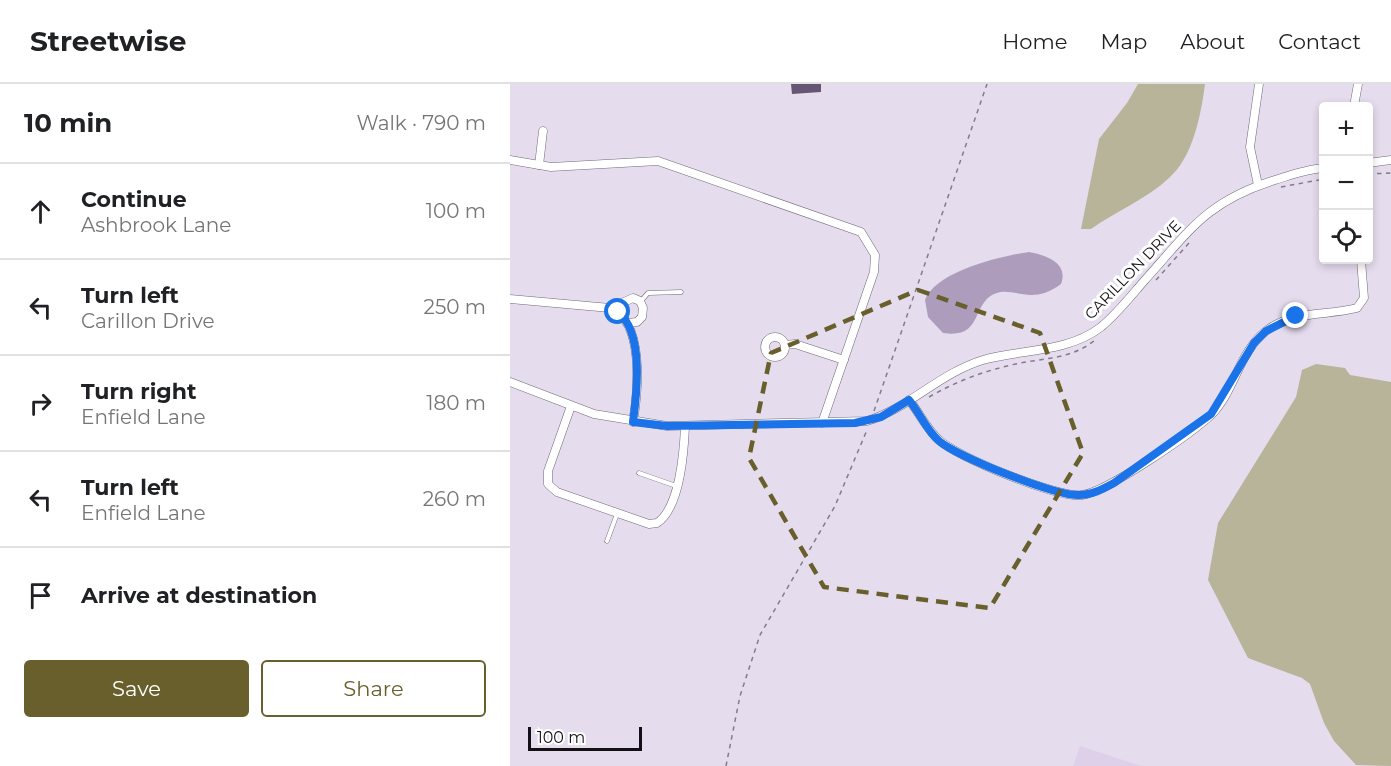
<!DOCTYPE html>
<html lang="en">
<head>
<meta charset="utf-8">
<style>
  :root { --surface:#fff; --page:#f2f2f2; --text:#202124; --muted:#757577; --line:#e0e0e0; --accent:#685f2c }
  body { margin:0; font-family:Montserrat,sans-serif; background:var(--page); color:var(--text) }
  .controls { position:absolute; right:18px; top:18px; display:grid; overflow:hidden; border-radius:6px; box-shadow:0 3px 9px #0003 }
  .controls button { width:54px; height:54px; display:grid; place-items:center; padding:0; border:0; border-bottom:2px solid var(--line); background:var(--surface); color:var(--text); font:30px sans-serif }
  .scale { position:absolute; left:18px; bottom:15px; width:114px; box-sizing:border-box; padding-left:6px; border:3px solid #131016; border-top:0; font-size:16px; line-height:21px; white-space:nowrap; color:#131016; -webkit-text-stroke:4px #fff; paint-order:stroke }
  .stop { position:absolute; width:18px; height:18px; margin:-14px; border:4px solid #1a73e8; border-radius:50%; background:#fff }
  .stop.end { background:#1a73e8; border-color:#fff; box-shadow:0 2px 6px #0008 }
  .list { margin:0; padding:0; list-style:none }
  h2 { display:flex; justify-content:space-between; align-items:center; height:78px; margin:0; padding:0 24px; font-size:26px }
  h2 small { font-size:20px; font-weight:400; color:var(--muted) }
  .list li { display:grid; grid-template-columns:39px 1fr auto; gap:18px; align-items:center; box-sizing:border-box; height:96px; padding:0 24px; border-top:2px solid var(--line) }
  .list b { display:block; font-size:22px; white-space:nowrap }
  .list p { margin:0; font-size:20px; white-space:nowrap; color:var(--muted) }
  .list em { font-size:20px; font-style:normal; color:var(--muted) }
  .actions { display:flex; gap:12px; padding:18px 24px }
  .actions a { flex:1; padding:14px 0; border:2px solid var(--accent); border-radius:6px; text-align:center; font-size:21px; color:var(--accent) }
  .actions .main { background:var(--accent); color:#fff }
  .icon { flex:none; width:33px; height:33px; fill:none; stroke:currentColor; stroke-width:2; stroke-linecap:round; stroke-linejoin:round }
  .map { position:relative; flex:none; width:881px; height:682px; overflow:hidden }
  header { display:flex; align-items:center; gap:36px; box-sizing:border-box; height:84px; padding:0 30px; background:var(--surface); border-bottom:2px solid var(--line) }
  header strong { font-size:28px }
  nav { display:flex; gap:33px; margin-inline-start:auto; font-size:21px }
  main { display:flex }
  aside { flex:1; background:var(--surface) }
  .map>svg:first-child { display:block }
</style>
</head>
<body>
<header>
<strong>Streetwise</strong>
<nav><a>Home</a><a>Map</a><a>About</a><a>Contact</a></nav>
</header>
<main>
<aside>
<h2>10 min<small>Walk · 790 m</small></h2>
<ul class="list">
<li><svg class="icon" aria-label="ahead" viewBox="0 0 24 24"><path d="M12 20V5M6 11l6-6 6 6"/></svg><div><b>Continue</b><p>Ashbrook Lane</p></div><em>100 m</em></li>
<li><svg class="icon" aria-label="left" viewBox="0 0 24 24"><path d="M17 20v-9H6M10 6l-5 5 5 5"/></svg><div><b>Turn left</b><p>Carillon Drive</p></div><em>250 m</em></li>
<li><svg class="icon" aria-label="right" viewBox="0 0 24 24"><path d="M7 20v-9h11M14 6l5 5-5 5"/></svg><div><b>Turn right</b><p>Enfield Lane</p></div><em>180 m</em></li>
<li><svg class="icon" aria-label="left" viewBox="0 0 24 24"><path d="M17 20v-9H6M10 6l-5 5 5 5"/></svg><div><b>Turn left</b><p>Enfield Lane</p></div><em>260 m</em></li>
<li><svg class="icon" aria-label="arrive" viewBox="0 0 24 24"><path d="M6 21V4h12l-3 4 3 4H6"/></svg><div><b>Arrive at destination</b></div></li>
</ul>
<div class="actions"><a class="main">Save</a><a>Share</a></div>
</aside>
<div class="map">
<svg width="881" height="682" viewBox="0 0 881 682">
  <rect width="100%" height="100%" fill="#e5dcee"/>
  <!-- built -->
  <path fill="#ded0e9" d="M570 662 631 682H563Z"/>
  <!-- green -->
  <g fill="#b8b49a">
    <path d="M628 0H695C691 31 683 73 659 94 637 115 606 127 581 145H571L589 55 617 19Z"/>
    <path d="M806 280 835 284 840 291 881 298V682L846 681 824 657 814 639 800 600 792 594 738 574 698 496 708 439 786 313 792 286Z"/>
  </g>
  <!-- water -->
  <path fill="#ad9cbc" d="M519 168C536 171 559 179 551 200 520 223 504 201 484 210 461 221 473 255 433 249L418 233 415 216C426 187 491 172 519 168Z"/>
  <!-- building -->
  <path fill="#665673" d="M281 0H311V8L282 10Z"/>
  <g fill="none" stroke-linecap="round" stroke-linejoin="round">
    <!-- lane casing -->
    <g stroke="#716979" stroke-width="5">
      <g id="lane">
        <path d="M131 217 138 209 171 208"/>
        <path d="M129 389 166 402"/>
        <path d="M97 457 107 430"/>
      </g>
    </g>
    <!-- street casing -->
    <g stroke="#716979" stroke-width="9">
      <g id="street">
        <path d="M844 22 848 0"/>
        <path d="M0 76 41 83 148 77 351 148 365 171 364 188 312 339"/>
        <path d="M858 79 881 76"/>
        <path d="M29 81 33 47"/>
        <path d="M748 101 740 63 749 0"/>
        <path d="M0 215 100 224C135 237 128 308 123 338"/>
        <path d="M106 227 114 218 123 214 130 217 133 224 132 233 127 238 118 239"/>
        <circle cx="265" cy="263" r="10"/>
        <path d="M275 261 285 260 334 276"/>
        <path d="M0 298 84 330 157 342 357 337C399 324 430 289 473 276 512 265 557 269 591 243 607 230 621 212 634 197 680 146 697 117 765 96 781 91 797 85 814 84"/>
        <path d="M399 316C409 328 417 346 429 356 447 373 547 414 572 411 597 408 682 349 702 330 725 306 729 268 756 247 783 226 816 232 847 224L854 214 851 176"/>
        <path d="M61 322 38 387V400L47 408 139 440 147 439C170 424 174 367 175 342"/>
      </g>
    </g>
    <!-- path -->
    <g stroke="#837d8a" stroke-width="1.5" stroke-dasharray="4.5 4.5" stroke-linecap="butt">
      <path d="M858 90 881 89"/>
      <path d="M771 103 814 95"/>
      <path d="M646 196 679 159"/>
      <path d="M419 313C445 298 471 288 501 281 530 274 561 276 585 256"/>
      <path d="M364 327 477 0"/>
      <path d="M216 682 230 612 250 551 325 422 357 346"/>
    </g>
    <!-- lane -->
    <use href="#lane" stroke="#fff" stroke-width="4"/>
    <!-- street -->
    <use href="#street" stroke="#fff" stroke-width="8"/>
  </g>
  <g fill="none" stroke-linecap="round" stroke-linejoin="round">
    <!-- route -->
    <path stroke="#1a73e8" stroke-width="8" d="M108 228C134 249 127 308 123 338L157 342 345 339 371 333 399 316C409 328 417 347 429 357 448 373 545 412 569 411 582 411 593 405 604 399L701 330 744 259 756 247 786 232"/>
  </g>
  <!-- marked area -->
  <path fill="none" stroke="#685f2c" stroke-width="4.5" stroke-dasharray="12 8" stroke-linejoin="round" d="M408 206 530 249 573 369 480 524 314 503 239 374 261 269Z"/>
  <g text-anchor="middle" stroke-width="6" stroke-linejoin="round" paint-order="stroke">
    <!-- street labels -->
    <g font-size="15" fill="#131016" stroke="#fff">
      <text transform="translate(623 186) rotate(-46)" y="5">CARILLON DRIVE</text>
    </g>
  </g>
</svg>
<div class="controls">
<button>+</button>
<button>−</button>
<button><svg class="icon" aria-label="locate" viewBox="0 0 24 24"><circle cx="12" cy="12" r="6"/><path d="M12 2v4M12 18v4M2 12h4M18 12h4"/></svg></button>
</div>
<div class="scale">100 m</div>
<div class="stop" style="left:108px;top:228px"></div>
<div class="stop end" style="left:786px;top:232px"></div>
</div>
</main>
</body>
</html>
